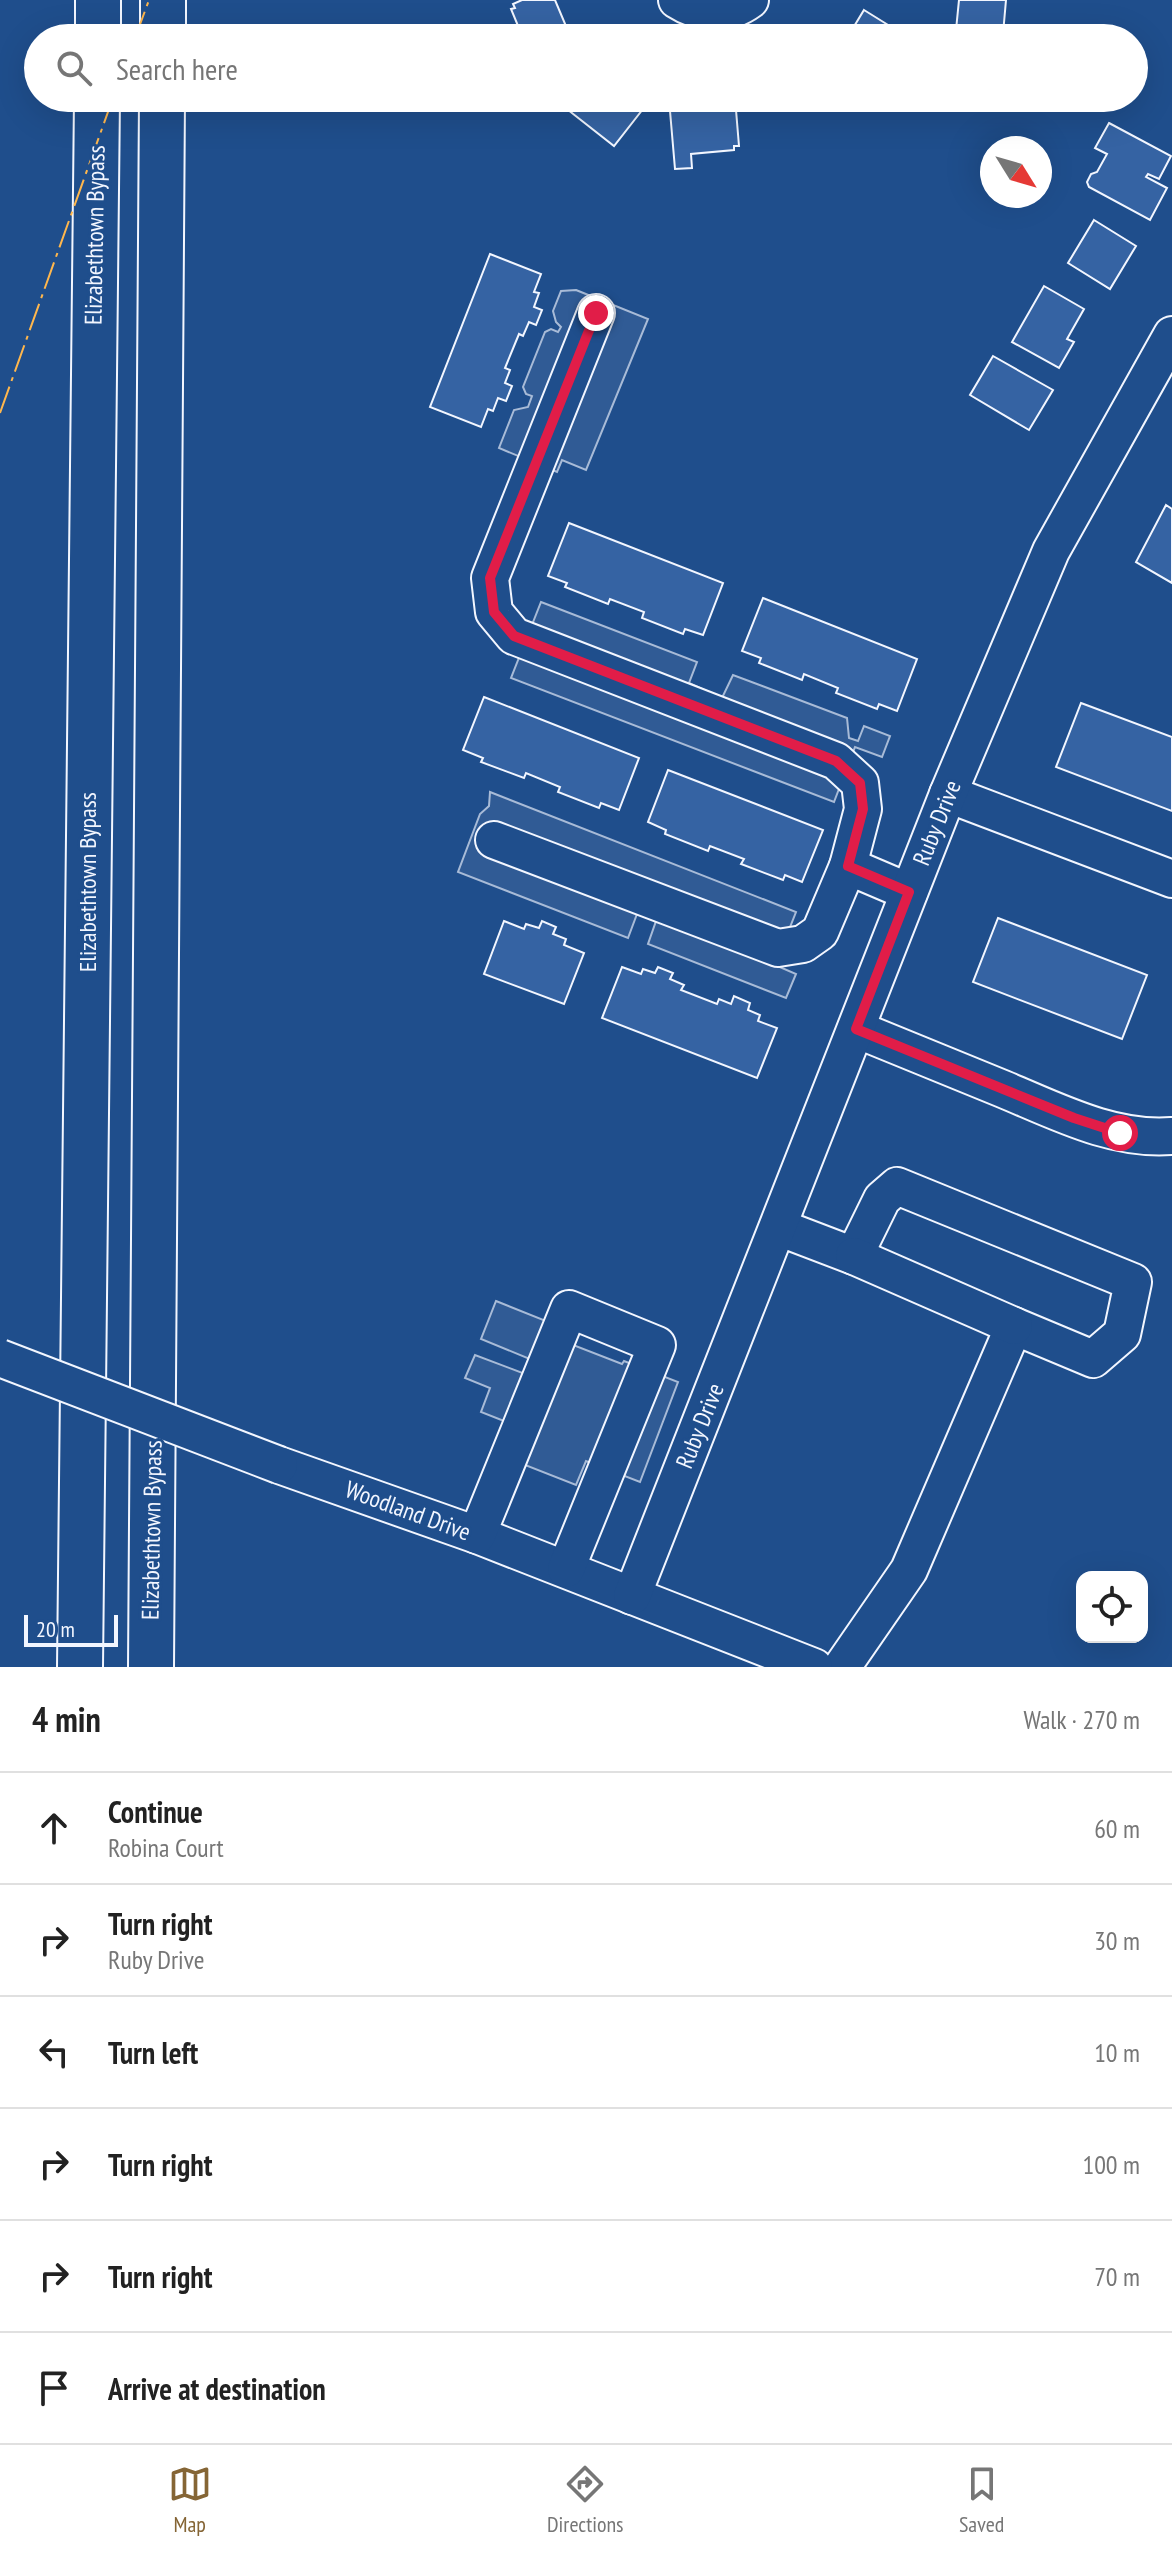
<!DOCTYPE html>
<html lang="en">
<head>
<meta charset="utf-8">
<style>
  :root { --surface:#fff; --page:#f2f2f2; --text:#222; --muted:#767676; --line:#e0e0e0; --accent:#856535 }
  body { margin:0; font-family:"PT Sans Narrow",sans-serif; background:var(--page); color:var(--text) }
  .controls { position:absolute; right:24px; bottom:24px; display:grid; overflow:hidden; border-radius:16px; box-shadow:0 8px 32px #0002 }
  .controls button { width:72px; height:72px; display:grid; place-items:center; padding:0; border:0; border-bottom:2px solid var(--line); background:var(--surface); color:var(--text); font:40px sans-serif }
  .compass { position:absolute; left:980px; top:136px; width:72px; height:72px; border-radius:50%; background:var(--surface); box-shadow:0 8px 32px #0002; rotate:127deg }
  .scale { position:absolute; left:24px; bottom:20px; width:94px; box-sizing:border-box; padding-left:8px; border:4px solid #f2f6ff; border-top:0; font-size:22px; line-height:28px; white-space:nowrap; color:#f2f6ff; -webkit-text-stroke:6px #1f4e8c; paint-order:stroke }
  .stop { position:absolute; width:24px; height:24px; margin:-18px; border:6px solid #e11d48; border-radius:50%; background:#fff }
  .stop.end { background:#e11d48; border-color:#fff; box-shadow:0 2px 8px #0008 }
  .list { margin:0; padding:0; list-style:none }
  h2 { display:flex; justify-content:space-between; align-items:center; height:104px; margin:0; padding:0 32px; font-size:34px }
  h2 small { font-size:26px; font-weight:400; color:var(--muted) }
  .list li { display:grid; grid-template-columns:52px 1fr auto; gap:24px; align-items:center; box-sizing:border-box; height:112px; padding:0 32px; border-top:2px solid var(--line) }
  .list b { display:block; font-size:30px; white-space:nowrap }
  .list p { margin:0; font-size:26px; white-space:nowrap; color:var(--muted) }
  .list em { font-size:26px; font-style:normal; color:var(--muted) }
  .icon { flex:none; width:44px; height:44px; fill:none; stroke:currentColor; stroke-width:2; stroke-linecap:round; stroke-linejoin:round }
  .map { position:relative; flex:none; width:1172px; height:1667px; overflow:hidden }
  .search { position:absolute; background:var(--surface); box-shadow:0 8px 32px #0002; left:24px; right:24px; top:24px; height:88px; display:flex; align-items:center; gap:20px; box-sizing:border-box; padding:0 28px; border-radius:44px; color:var(--muted); font-size:30px }
  .sheet { height:776px; background:var(--surface) }
  nav { display:flex; justify-content:space-around; align-items:center; box-sizing:border-box; height:112px; border-top:2px solid var(--line); background:var(--surface); font-size:22px; color:var(--muted) }
  nav a { display:grid; justify-items:center; gap:4px }
  nav .on { color:var(--accent) }
  .map>svg:first-child { display:block }
</style>
</head>
<body>
<div class="map">
<svg width="1172" height="1667" viewBox="0 0 1172 1667">
  <rect width="100%" height="100%" fill="#1f4e8c"/>
  <!-- parking -->
  <g fill="#305b95" stroke="#a8bbd7" stroke-width="2">
    <path d="M576 290 648 319 586 470 562 460 557 472 499 448 514 410 528 407 532 396 526 394 523 387 545 332 551 329 558 332 561 327 556 322 553 311 561 291Z"/>
    <path d="M541 602 697 662 689 683 722 698 733 675 847 718 849 738 858 741 864 726 890 736 882 757 855 747 834 802 511 678Z"/>
    <path d="M490 792 796 912 775 965 796 974 786 998 648 944 656 921 637 914 628 938 458 872 480 814 489 806Z"/>
    <path d="M496 1301 546 1321 542 1333 622 1364 624 1361 678 1382 640 1482 586 1461 576 1485 525 1465 537 1434 481 1412 490 1388 465 1378 475 1355 525 1374 530 1359 481 1339Z"/>
  </g>
  <!-- building -->
  <g fill="#3563a3" stroke="#f2f6ff" stroke-width="2">
    <path d="M522 0H555L571 38H523L511 9 515 8 513 4Z"/>
    <path d="M959 0H1006L1003 34 956 30Z"/>
    <path d="M864 10 901 33 898 38H847Z"/>
    <path d="M565 98H629L643 109 614 146 563 106 567 102Z"/>
    <path d="M732 106V110H736L739 146H734V150L691 154 692 168 675 169 670 111Z"/>
    <path d="M1109 123 1171 156 1159 179 1148 174 1146 177 1167 188 1150 220 1089 187 1087 182 1091 174 1097 172 1107 154 1095 148Z"/>
    <path d="M1094 220 1136 246 1110 289 1068 263Z"/>
    <path d="M490 254 541 274 534 292 539 293 534 307 542 310 536 325 529 322 523 336 519 334 505 368 510 370 505 383 512 386 506 401 498 398 493 411 488 409 481 427 430 407Z"/>
    <path d="M1044 286 1084 309 1067 339 1074 342 1059 368 1012 342Z"/>
    <path d="M993 356 1053 390 1029 430 970 395Z"/>
    <path d="M1166 505 1172 509V583L1136 562Z"/>
    <path d="M569 523 723 583 703 635 685 629 683 634 642 618 644 612 610 599 608 604 565 587 567 583 548 576Z"/>
    <path d="M763 598 917 659 897 711 879 704 877 709 836 693 838 688 804 674 802 680 759 663 761 658 742 651Z"/>
    <path d="M484 697 639 758 619 810 601 803 599 808 558 792 560 787 526 773 524 778 481 762 483 758 463 750Z"/>
    <path d="M1081 703 1172 737V811L1056 767Z"/>
    <path d="M668 770 823 830 802 882 785 875 783 880 741 864 744 859 710 846 708 851 665 834 666 830 648 822Z"/>
    <path d="M998 918 1147 975 1122 1039 973 982Z"/>
    <path d="M504 921 524 929 526 924 539 928 542 921 556 927 553 934 566 939 564 945 584 953 564 1004 484 974Z"/>
    <path d="M622 967 641 974 643 969 655 973 658 967 673 973 670 979 684 985 681 990 717 1004 719 999 731 1004 734 996 750 1003 748 1010 760 1015 758 1021 777 1028 757 1078 602 1018Z"/>
  </g>
  <g fill="none" stroke-linecap="round" stroke-linejoin="round">
    <!-- minor casing -->
    <g stroke="#f2f6ff" stroke-width="40">
      <g id="minor">
        <path d="M677 0C700 15 727 17 750 0"/>
        <path d="M596 313 490 578 494 612 514 636 836 761 860 783 863 809 848 866"/>
        <path d="M948 794 1172 879"/>
        <path d="M494 840 778 948 803 944 820 932 848 866 909 892"/>
        <path d="M856 1029C905 1049 954 1069 1003 1089 1056 1111 1113 1141 1172 1136"/>
        <path d="M778 1227 854 1256 882 1199 897 1186 1133 1282 1122 1334 1093 1359 1014 1326 909 1570 842 1667"/>
        <path d="M854 1256 1014 1326"/>
        <path d="M279 1465 477 1535 814 1667"/>
        <path d="M477 1535 569 1309 657 1345 566 1569"/>
        <path d="M632 1596 948 794 1051 551 1172 335"/>
      </g>
    </g>
    <!-- highway casing -->
    <g stroke="#f2f6ff" stroke-width="48">
      <g id="highway">
        <path d="M98 38V0"/>
        <path d="M163 38V0"/>
        <path d="M80 1667 97 98"/>
        <path d="M151 1667 162 98"/>
      </g>
    </g>
    <!-- minor -->
    <use href="#minor" stroke="#1f4e8c" stroke-width="36"/>
    <!-- highway -->
    <use href="#highway" stroke="#1f4e8c" stroke-width="44"/>
    <!-- minor-bridge casing -->
    <g stroke="#f2f6ff" stroke-width="40" stroke-linecap="butt">
      <path id="minor-bridge" d="M0 1358 279 1465"/>
    </g>
    <!-- minor-bridge -->
    <use href="#minor-bridge" stroke="#1f4e8c" stroke-width="36"/>
    <!-- power -->
    <g stroke="#ffb74d" stroke-width="2" stroke-dasharray="28 6 4 6" stroke-linecap="butt">
      <path d="M135 38 149 0"/>
      <path d="M0 413 113 98"/>
    </g>
  </g>
  <g fill="none" stroke-linecap="round" stroke-linejoin="round">
    <!-- route -->
    <path stroke="#e11d48" stroke-width="10" d="M596 313 490 578 494 612 514 636 836 761 860 783 863 809 848 866 909 892 856 1029 1074 1118 1120 1133"/>
  </g>
  <g text-anchor="middle" stroke-width="6" stroke-linejoin="round" paint-order="stroke">
    <!-- street labels -->
    <g font-size="24" fill="#f2f6ff" stroke="#1f4e8c">
      <text transform="translate(95 235) rotate(-89)" y="8">Elizabethtown Bypass</text>
      <text transform="translate(937 823) rotate(-68)" y="8">Ruby Drive</text>
      <text transform="translate(88 882) rotate(-90)" y="8">Elizabethtown Bypass</text>
      <text transform="translate(700 1426) rotate(-68)" y="8">Ruby Drive</text>
      <text transform="translate(408 1511) rotate(20)" y="8">Woodland Drive</text>
      <text transform="translate(152 1530) rotate(-89)" y="8">Elizabethtown Bypass</text>
    </g>
  </g>
</svg>
<div class="controls">
<button><svg class="icon" aria-label="locate" viewBox="0 0 24 24"><circle cx="12" cy="12" r="6"/><path d="M12 2v4M12 18v4M2 12h4M18 12h4"/></svg></button>
</div>
<svg class="compass" viewBox="-18 -18 36 36"><path d="M0-13l5 13h-10z" fill="#e53935"/><path d="M0 13l5-13h-10z" fill="#767676"/></svg>
<div class="scale">20 m</div>
<div class="stop" style="left:1120px;top:1133px"></div>
<div class="stop end" style="left:596px;top:313px"></div>
<div class="search"><svg class="icon" aria-label="search" viewBox="0 0 24 24"><circle cx="10" cy="10" r="6"/><path d="M15 15l6 6"/></svg>Search here</div>
</div>
<section class="sheet">
<h2>4 min<small>Walk · 270 m</small></h2>
<ul class="list">
<li><svg class="icon" aria-label="ahead" viewBox="0 0 24 24"><path d="M12 20V5M6 11l6-6 6 6"/></svg><div><b>Continue</b><p>Robina Court</p></div><em>60 m</em></li>
<li><svg class="icon" aria-label="right" viewBox="0 0 24 24"><path d="M7 20v-9h11M14 6l5 5-5 5"/></svg><div><b>Turn right</b><p>Ruby Drive</p></div><em>30 m</em></li>
<li><svg class="icon" aria-label="left" viewBox="0 0 24 24"><path d="M17 20v-9H6M10 6l-5 5 5 5"/></svg><div><b>Turn left</b></div><em>10 m</em></li>
<li><svg class="icon" aria-label="right" viewBox="0 0 24 24"><path d="M7 20v-9h11M14 6l5 5-5 5"/></svg><div><b>Turn right</b></div><em>100 m</em></li>
<li><svg class="icon" aria-label="right" viewBox="0 0 24 24"><path d="M7 20v-9h11M14 6l5 5-5 5"/></svg><div><b>Turn right</b></div><em>70 m</em></li>
<li><svg class="icon" aria-label="arrive" viewBox="0 0 24 24"><path d="M6 21V4h12l-3 4 3 4H6"/></svg><div><b>Arrive at destination</b></div></li>
</ul>
</section>
<nav>
<a class="on"><svg class="icon" aria-label="map" viewBox="0 0 24 24"><path d="M3 6l6-2 6 2 6-2v14l-6 2-6-2-6 2zM9 4v14M15 6v14"/></svg>Map</a>
<a><svg class="icon" aria-label="directions" viewBox="0 0 24 24"><path d="M12 3l9 9-9 9-9-9zM9 14v-3h6M13 9l2 2-2 2"/></svg>Directions</a>
<a><svg class="icon" aria-label="saved" viewBox="0 0 24 24"><path d="M7 4h10v16l-5-4-5 4z"/></svg>Saved</a>
</nav>
</body>
</html>
